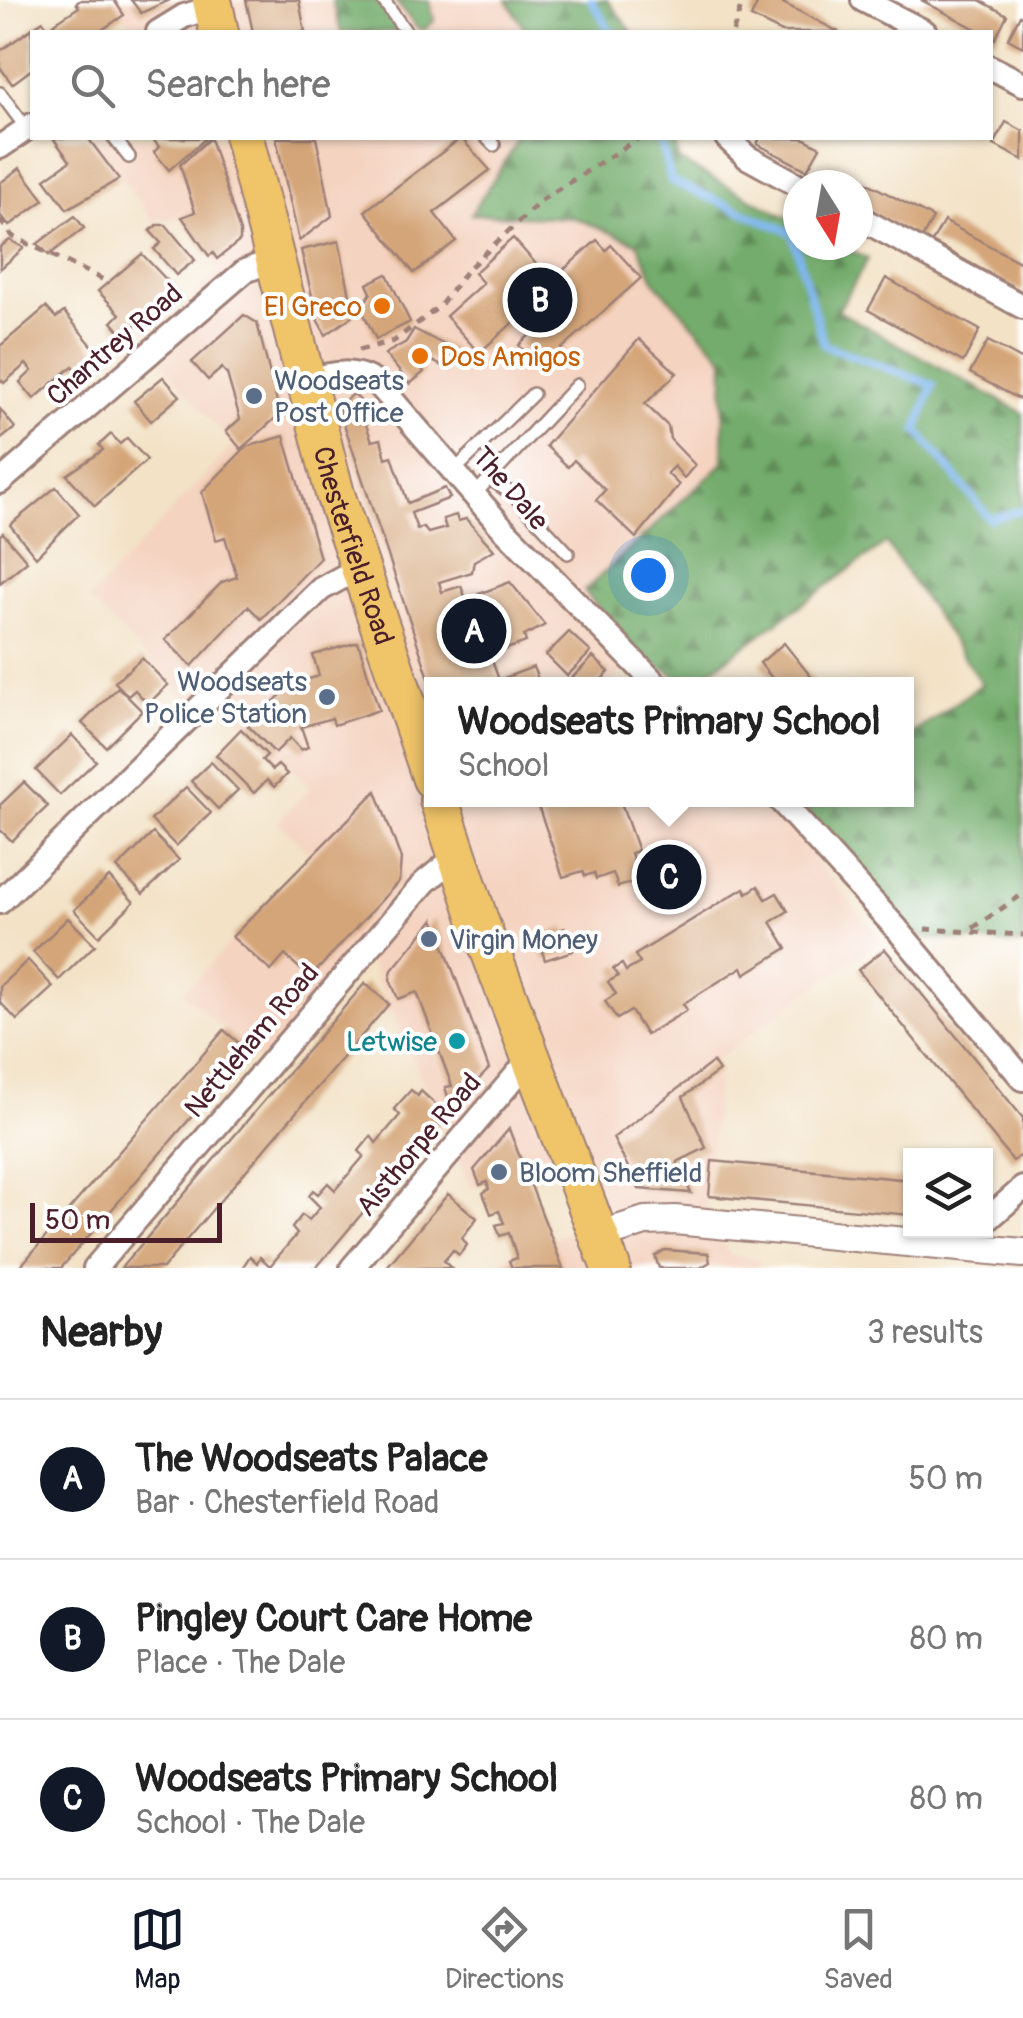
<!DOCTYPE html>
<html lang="en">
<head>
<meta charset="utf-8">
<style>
  :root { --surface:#fff; --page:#f2f2f2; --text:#222; --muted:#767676; --line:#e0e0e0; --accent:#111827 }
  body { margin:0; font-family:Pangolin,sans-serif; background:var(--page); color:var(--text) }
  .controls { position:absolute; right:30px; bottom:30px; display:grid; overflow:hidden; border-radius:0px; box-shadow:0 2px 8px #0004 }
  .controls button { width:90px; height:90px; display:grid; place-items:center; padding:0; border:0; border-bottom:2px solid var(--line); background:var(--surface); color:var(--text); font:50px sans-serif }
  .compass { position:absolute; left:783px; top:170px; width:90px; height:90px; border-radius:50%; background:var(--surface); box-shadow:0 2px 8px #0004; rotate:169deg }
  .scale { position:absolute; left:30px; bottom:25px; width:192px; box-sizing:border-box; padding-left:10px; border:5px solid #4a1f2b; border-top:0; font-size:28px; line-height:35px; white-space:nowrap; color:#4a1f2b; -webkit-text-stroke:8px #fff; paint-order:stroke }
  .you { position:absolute; left:648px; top:575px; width:35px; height:35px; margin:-25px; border:8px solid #fff; border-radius:50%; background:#1a73e8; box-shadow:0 0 0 15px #1a73e833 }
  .badge { display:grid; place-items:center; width:65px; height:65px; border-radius:50%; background:var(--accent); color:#fff; font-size:32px; font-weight:700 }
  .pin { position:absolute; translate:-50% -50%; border:5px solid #fff; box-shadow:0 2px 10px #0006 }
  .popup { position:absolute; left:424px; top:677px; width:490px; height:130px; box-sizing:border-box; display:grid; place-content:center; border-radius:0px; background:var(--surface); filter:drop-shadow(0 2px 8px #0005); font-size:32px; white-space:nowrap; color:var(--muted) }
  .popup b { font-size:38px; color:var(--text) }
  .popup::after { content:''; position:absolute; left:50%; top:100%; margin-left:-20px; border:20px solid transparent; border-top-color:var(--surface) }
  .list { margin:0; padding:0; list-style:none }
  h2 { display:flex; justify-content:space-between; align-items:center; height:130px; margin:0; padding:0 40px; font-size:42px }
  h2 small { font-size:32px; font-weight:400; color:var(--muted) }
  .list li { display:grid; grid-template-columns:65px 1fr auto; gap:30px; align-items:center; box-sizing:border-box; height:160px; padding:0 40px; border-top:2px solid var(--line) }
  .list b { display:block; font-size:38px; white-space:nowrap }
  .list p { margin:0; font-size:32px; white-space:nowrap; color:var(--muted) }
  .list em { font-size:32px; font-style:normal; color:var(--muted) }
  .icon { flex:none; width:55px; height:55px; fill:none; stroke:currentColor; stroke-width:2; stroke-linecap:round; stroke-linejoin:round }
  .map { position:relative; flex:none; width:1023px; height:1268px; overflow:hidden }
  .search { position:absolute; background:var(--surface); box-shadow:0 2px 8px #0004; left:30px; right:30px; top:30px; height:110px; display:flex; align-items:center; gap:25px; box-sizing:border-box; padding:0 35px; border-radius:0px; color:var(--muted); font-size:38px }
  .sheet { height:610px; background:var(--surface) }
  nav { display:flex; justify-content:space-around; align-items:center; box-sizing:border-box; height:140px; border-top:2px solid var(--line); background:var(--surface); font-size:28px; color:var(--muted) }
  nav a { display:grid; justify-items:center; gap:5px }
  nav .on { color:var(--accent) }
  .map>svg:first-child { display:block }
</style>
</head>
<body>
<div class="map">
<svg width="1023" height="1268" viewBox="0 0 1023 1268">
  <defs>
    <pattern id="forest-firs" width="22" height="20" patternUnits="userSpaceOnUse" patternTransform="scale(2.5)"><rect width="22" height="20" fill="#73ac6c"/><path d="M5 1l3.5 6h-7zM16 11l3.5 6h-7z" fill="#608b59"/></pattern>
  </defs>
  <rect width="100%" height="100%" fill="#fff"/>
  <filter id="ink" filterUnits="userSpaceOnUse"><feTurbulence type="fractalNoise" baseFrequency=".01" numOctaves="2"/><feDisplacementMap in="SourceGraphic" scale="20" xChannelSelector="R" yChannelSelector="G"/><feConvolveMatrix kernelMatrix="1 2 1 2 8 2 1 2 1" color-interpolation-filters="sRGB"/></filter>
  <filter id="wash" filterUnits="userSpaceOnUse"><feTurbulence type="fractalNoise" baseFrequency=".0048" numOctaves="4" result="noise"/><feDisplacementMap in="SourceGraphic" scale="40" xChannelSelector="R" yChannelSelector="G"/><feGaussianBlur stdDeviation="2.25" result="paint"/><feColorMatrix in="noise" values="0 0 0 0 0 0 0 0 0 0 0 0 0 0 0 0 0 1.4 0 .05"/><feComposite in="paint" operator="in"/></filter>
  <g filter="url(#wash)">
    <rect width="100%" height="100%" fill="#f3e2c6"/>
    <!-- built -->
    <g fill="#f4d3c0">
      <path d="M113 0H507L527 32H136Z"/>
      <path d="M91 138H520L471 214 575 218 637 243 656 283 724 358 723 462 584 591 641 656 609 684H432V800H481L482 804 488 800H759L778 815 881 939 713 1062 719 1071 705 1207 729 1255 759 1258 758 1268H508L502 1258 594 1223 563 1150 472 1189 365 953 267 1067 183 993 312 856 278 822 311 788 214 694 197 710 89 599 233 446 146 345 219 270 182 217 154 222Z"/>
    </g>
    <!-- forest -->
    <g fill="url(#forest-firs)" stroke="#5e664c" stroke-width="2.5">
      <path d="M332 0H376L404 32H341Z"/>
      <path d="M395 0H429L434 21 424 30 417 28Z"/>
      <path d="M507 0H607L632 32H527Z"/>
      <path d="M520 138H675L678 160 798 223V245H840L868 259 838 311 1023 413V945L918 937 806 811 821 800H906L907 738 982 684 886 543 692 684 641 656 584 591 723 463 724 358 656 283 637 243 575 218 471 214Z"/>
    </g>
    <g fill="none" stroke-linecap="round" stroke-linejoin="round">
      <!-- stream -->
      <g stroke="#7db5ed" stroke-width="8">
        <path d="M591 0 611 32"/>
        <path d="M660 138 671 181 792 233 824 345 933 385 917 430 990 519 1023 510"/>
      </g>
    </g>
    <g id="blocks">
      <!-- building -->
      <g fill="#d4a578">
        <path d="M81 0H114L124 15 99 32H60L53 24 79 7 76 3Z"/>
        <path d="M131 0H170L141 13Z"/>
        <path d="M246 0H299L305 32H253Z"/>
        <path d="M759 0H777L839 32H782L751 17Z"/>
        <path d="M921 0H979L1007 15 995 39Z"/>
        <path d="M1020 15 1023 17V47L1008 39Z"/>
        <path d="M43 21 51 32H32V69L12 84 0 67V51Z"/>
        <path d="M1006 122 1023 131V160L994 145Z"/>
        <path d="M53 138H88L119 179 67 209 45 179 70 161Z"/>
        <path d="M152 138H206L169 170 154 152 159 147Z"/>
        <path d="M210 138 240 232V241L217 259 213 253 209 256 182 217 195 212 180 165Z"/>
        <path d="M276 138H316L322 165 332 216 299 241Z"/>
        <path d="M461 138 490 170 434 213 456 241 414 273 365 211Z"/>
        <path d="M760 138H803L820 147 807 170 757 144Z"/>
        <path d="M834 165 933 218 921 240 858 205V185H824Z"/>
        <path d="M20 168 44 200 9 226 0 215V183Z"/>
        <path d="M75 216 84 228 49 255 37 244Z"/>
        <path d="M944 221 1023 264V292L932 242Z"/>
        <path d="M157 225H166L195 260 176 275 154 249 161 243 150 231Z"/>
        <path d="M513 238 551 281 597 240 606 250 611 245 641 278 540 368 519 345 532 333 518 318 479 353 446 316 483 283 474 273Z"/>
        <path d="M10 240 24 248 0 269V247Z"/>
        <path d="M339 241 354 315 326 335 318 321 301 250Z"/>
        <path d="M142 254 177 291 123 335 112 322 120 314 98 291Z"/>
        <path d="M387 274 410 322 376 339 361 308 371 293 367 284Z"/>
        <path d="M886 278 980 330 963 362 868 310Z"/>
        <path d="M46 307 56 318 64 312 100 355 79 373 73 366 34 399 20 382 32 371 26 364 4 383 0 379V346Z"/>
        <path d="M244 315 257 323 280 414 241 449 226 431 240 419 227 374 222 368 208 380 192 362Z"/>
        <path d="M414 329 456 351 446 368 426 358 419 364 424 372 410 384 385 354 406 342Z"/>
        <path d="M639 339 677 373 645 404 668 426 670 439 695 465 684 478 674 466 667 473 679 485 636 538 596 500 605 490 574 460 568 467 546 446Z"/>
        <path d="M988 341 1023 360V401L970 373Z"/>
        <path d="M163 377 180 396 151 421 134 401Z"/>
        <path d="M354 394 370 411 363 417 372 441 381 439 386 458 392 456 408 503 445 488 450 498 411 513 417 529 423 527 428 533 446 528 443 519 456 515 458 521 466 519 494 550 474 561 472 572 439 582 442 592 461 586 466 599 510 582 545 625 524 636 526 642 490 655 499 680 533 667 540 684H431L338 406Z"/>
        <path d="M0 409 15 428 0 440Z"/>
        <path d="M111 434 120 444 127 438 147 460 95 506 67 475 103 450 99 445Z"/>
        <path d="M284 436 320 558 261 619 248 606 192 666 165 640 222 582 237 577 225 537 216 540 202 492 246 447Z"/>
        <path d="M56 487 79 514 36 557 10 525Z"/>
        <path d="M3 533 27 561 0 583V535Z"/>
        <path d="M569 632 591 652 567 676 546 655Z"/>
        <path d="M358 642 379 710 334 725 332 718 301 727 308 747 301 750 290 738 275 753 248 726 292 684 319 676 313 655Z"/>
        <path d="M784 643 804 668 817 684H777L760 663Z"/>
        <path d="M593 657 609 672 597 684H579L572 678Z"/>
        <path d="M142 658 168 685 148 704 135 690 128 696 115 682Z"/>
        <path d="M118 687 142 711 106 747 82 723Z"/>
        <path d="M241 729 267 755 262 760 272 770 278 765 287 774 274 787 267 780 254 793 216 755Z"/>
        <path d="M72 735 96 761 60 795 36 770Z"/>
        <path d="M211 762 238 790 218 809 191 781Z"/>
        <path d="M24 782 48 806 12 841 0 830V805Z"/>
        <path d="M186 787 211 813 176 846 151 820Z"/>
        <path d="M376 791 401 859 399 881 310 978 285 955 271 971 232 937Z"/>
        <path d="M536 800H620L638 851 631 853 640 880 618 887 613 873 596 879 594 873 585 876 583 871 563 877Z"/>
        <path d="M153 833 179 860 143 894 117 868Z"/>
        <path d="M109 877 134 902 99 936 74 910Z"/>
        <path d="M758 886 766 899 777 893 788 911 771 922 787 948 745 974 742 967 683 1004 687 1010 646 1035 631 1011 617 1019 605 1001 616 994 608 982 618 976 613 969 622 964 626 971 640 963 635 955 744 888 747 893Z"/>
        <path d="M68 918 95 945 59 980 33 952Z"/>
        <path d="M434 919 489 1069 459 1100 450 1103 445 1087 452 1086 417 992 398 999 390 979 392 970Z"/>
        <path d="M565 928 573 951 545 960 537 937Z"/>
        <path d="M885 949 1023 1118V1153L1013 1161 858 970Z"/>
        <path d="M28 960 53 987 17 1020 0 1002V986Z"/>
        <path d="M365 983 389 1004 183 1244 163 1268H121Z"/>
        <path d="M224 1030 248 1051 107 1215 61 1268H19Z"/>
        <path d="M713 1062 719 1071 683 1097 706 1148 677 1162 691 1193 639 1189 613 1138Z"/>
        <path d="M411 1090 418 1096 421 1091 446 1114 316 1268H242L250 1256 257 1263 260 1257 270 1266 297 1234 292 1228 302 1215 309 1220 320 1207 309 1196 313 1190 318 1194 328 1183 335 1190 364 1156 359 1151 371 1136 376 1143 400 1115 394 1109Z"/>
        <path d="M509 1129 558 1255 563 1268H512L509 1261 517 1258 509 1233 500 1236 496 1225 504 1223 499 1211 491 1214 483 1193 489 1189 487 1182 480 1185 474 1170Z"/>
        <path d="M712 1161 910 1180V1215L709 1196Z"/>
        <path d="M448 1194 477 1218 462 1238 467 1245 459 1255 453 1250 444 1261 451 1268H386Z"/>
        <path d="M665 1250 708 1253 710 1262 700 1268H659L655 1256Z"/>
      </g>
    </g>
  </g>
  <g filter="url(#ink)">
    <use href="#blocks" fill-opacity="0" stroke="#9e8078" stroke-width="2.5"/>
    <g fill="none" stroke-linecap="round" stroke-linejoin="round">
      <!-- service casing -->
      <g stroke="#9e8078" stroke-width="16">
        <g id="service">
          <path d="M383 0 406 32"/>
          <path d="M0 93 27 129"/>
          <path d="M114 138 129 157"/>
          <path d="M487 138 494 145"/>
          <path d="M455 470 533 394"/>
          <path d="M490 479 515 496 568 553"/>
          <path d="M475 494 577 385"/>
        </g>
      </g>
      <!-- minor casing -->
      <g stroke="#9e8078" stroke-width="28">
        <g id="minor">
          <path d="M863 0 925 32"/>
          <path d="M158 32 184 16 213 7"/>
          <path d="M990 67 1023 84"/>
          <path d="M727 138 747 157 798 185"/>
          <path d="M0 147 32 125"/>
          <path d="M858 217 1023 307"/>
          <path d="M304 381C333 373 355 367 380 386L500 525 656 684"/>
          <path d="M0 482 245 271 273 260"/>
          <path d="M780 800 897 929 1023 1079"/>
          <path d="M0 902 321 589 361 567"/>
          <path d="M986 1221 1023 1188"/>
          <path d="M95 1268 425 882 457 856"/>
          <path d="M352 1268 530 1059"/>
        </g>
      </g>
      <!-- tertiary casing -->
      <g stroke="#9e8078" stroke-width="32">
        <path id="tertiary" d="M599 1236 645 1221 675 1220 1023 1253"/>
      </g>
      <!-- trunk casing -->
      <g stroke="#9e8078" stroke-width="42">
        <g id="trunk">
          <path d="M212 0 219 32"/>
          <path id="s1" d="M244 138 335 494 432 779"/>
          <path d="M439 800 480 924 611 1268"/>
        </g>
      </g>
      <!-- path -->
      <g stroke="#9e8078" stroke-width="5" stroke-dasharray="8 8" stroke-linecap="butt">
        <path d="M733 32 743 0"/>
        <path d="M0 220 12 236 108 282"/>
        <path d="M359 350 394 341 440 306 467 270 543 199 639 138"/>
        <path d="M973 928 1023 894"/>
        <path d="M925 929 1023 935"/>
      </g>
      <!-- service -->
      <use href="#service" stroke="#fff" stroke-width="11"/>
      <!-- minor -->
      <use href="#minor" stroke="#fff" stroke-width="22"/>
      <!-- tertiary -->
      <use href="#tertiary" stroke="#fff" stroke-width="28"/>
      <!-- trunk -->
      <use href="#trunk" stroke="#f0c469" stroke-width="38"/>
    </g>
  </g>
  <!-- markers -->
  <g fill="#e8710a" stroke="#fff" stroke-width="4">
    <circle cx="382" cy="306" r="10"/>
    <circle cx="420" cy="356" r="10"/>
  </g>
  <g fill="#5c6f8a" stroke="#fff" stroke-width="4">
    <circle cx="254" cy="396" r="10"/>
    <circle cx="327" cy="697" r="10"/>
    <circle cx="429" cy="939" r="10"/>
    <circle cx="499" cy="1172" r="10"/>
  </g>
  <circle fill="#0f9aa8" stroke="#fff" stroke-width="4" cx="457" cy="1041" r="10"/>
  <g text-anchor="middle" stroke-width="8" stroke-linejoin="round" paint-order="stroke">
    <!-- food labels -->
    <g font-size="28" fill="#c56008" stroke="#fff" text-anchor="end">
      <text x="362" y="316">El Greco</text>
      <text x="440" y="366" text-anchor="start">Dos Amigos</text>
    </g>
    <!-- street labels -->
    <g font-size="28" fill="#4a1f2b" stroke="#fff">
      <text transform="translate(114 344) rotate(-41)" y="10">Chantrey Road</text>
      <text transform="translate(511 488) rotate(49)" y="10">The Dale</text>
      <text dy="10" stroke="none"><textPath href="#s1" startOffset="422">Chesterfield Road</textPath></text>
      <text transform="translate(251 1040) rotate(-50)" y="10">Nettleham Road</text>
      <text transform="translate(418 1144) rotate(-50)" y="10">Aisthorpe Road</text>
    </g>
    <!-- service labels -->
    <g font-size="28" fill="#4e5e75" stroke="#fff" text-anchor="start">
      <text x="274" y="390">Woodseats<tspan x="274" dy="32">Post Office</tspan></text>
      <text x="307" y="691" text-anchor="end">Woodseats<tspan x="307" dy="32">Police Station</tspan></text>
      <text x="449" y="949">Virgin Money</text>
      <text x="519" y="1182">Bloom Sheffield</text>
    </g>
    <!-- culture labels -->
    <g font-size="28" fill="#0d838f" stroke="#fff" text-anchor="end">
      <text x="437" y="1051">Letwise</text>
    </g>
  </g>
</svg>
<div class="controls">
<button><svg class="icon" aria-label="layers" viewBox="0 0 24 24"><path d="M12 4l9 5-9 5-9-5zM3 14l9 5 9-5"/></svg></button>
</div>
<svg class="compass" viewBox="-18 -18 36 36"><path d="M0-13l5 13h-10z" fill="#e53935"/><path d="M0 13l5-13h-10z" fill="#767676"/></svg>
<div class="scale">50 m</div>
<div class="you"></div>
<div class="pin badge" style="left:474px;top:631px">A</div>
<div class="pin badge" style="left:540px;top:300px">B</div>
<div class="pin badge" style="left:669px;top:877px">C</div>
<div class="popup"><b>Woodseats Primary School</b>School</div>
<div class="search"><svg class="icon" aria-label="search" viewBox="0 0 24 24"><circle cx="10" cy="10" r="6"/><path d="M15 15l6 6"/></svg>Search here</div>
</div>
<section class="sheet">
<h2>Nearby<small>3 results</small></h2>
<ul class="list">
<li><span class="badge">A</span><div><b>The Woodseats Palace</b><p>Bar · Chesterfield Road</p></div><em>50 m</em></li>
<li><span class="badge">B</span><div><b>Pingley Court Care Home</b><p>Place · The Dale</p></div><em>80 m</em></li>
<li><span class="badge">C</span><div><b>Woodseats Primary School</b><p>School · The Dale</p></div><em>80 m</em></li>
</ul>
</section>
<nav>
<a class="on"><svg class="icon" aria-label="map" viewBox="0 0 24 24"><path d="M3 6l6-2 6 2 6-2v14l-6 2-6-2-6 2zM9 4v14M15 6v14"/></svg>Map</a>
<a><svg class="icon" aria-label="directions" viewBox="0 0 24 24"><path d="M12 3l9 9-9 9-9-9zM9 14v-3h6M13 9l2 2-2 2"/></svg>Directions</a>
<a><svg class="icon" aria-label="saved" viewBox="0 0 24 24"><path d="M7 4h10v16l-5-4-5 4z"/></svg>Saved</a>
</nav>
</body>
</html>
